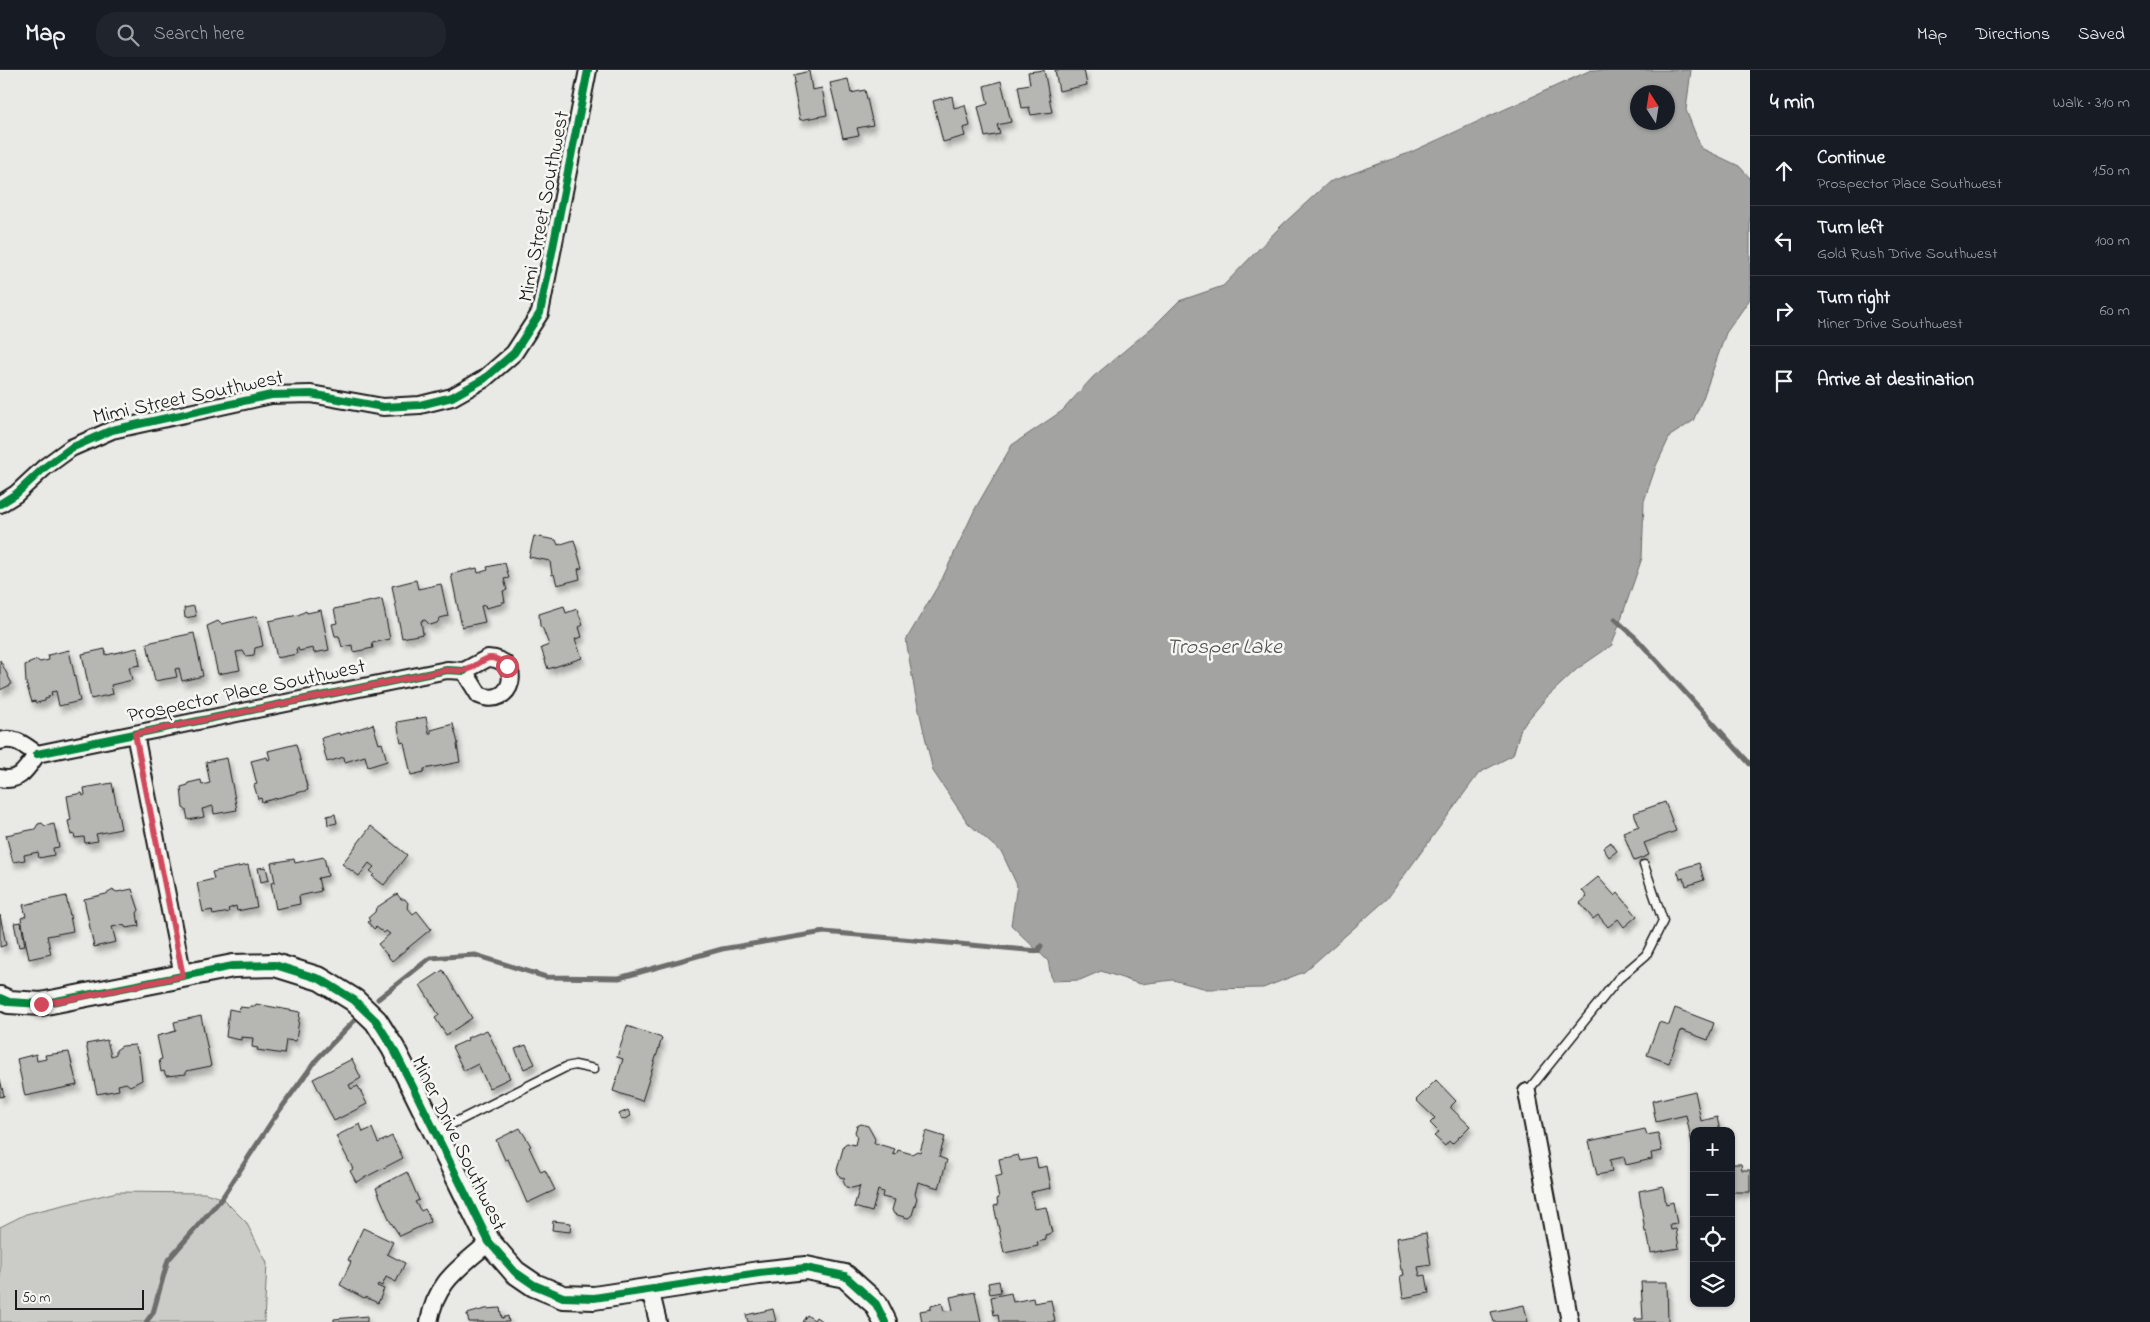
<!DOCTYPE html>
<html lang="en">
<head>
<meta charset="utf-8">
<style>
  :root { --surface:#171b24; --page:#20242c; --text:#f1f3f6; --muted:#9ea1a6; --line:#363941 }
  body { margin:0; font-family:"Indie Flower",sans-serif; background:var(--page); color:var(--text) }
  .controls { position:absolute; right:15px; bottom:15px; display:grid; overflow:hidden; border-radius:10px; box-shadow:0 1px 4px #0004 }
  .controls button { width:45px; height:45px; display:grid; place-items:center; padding:0; border:0; border-bottom:1px solid var(--line); background:var(--surface); color:var(--text); font:25px sans-serif }
  .compass { position:absolute; left:1630px; top:15px; width:45px; height:45px; border-radius:50%; background:var(--surface); box-shadow:0 1px 4px #0004; rotate:348deg }
  .scale { position:absolute; left:15px; bottom:12px; width:129px; box-sizing:border-box; padding-left:5px; border:2px solid #1c1c1c; border-top:0; font-size:14px; line-height:18px; white-space:nowrap; color:#1c1c1c; -webkit-text-stroke:4px #f6f6f2; paint-order:stroke }
  .stop { position:absolute; width:15px; height:15px; margin:-11px; border:4px solid #d1495b; border-radius:50%; background:#fff }
  .stop.end { background:#d1495b; border-color:#fff; box-shadow:0 1px 5px #0008 }
  .list { margin:0; padding:0; list-style:none }
  h2 { display:flex; justify-content:space-between; align-items:center; height:65px; margin:0; padding:0 20px; font-size:21px }
  h2 small { font-size:16px; font-weight:400; color:var(--muted) }
  .list li { display:grid; grid-template-columns:32px 1fr auto; gap:15px; align-items:center; box-sizing:border-box; height:70px; padding:0 20px; border-top:1px solid var(--line) }
  .list b { display:block; font-size:19px; white-space:nowrap }
  .list p { margin:0; font-size:16px; white-space:nowrap; color:var(--muted) }
  .list em { font-size:16px; font-style:normal; color:var(--muted) }
  .icon { flex:none; width:28px; height:28px; fill:none; stroke:currentColor; stroke-width:2; stroke-linecap:round; stroke-linejoin:round }
  .map { position:relative; flex:none; width:1750px; height:1252px; overflow:hidden }
  header { display:flex; align-items:center; gap:30px; box-sizing:border-box; height:70px; padding:0 25px; background:var(--surface); border-bottom:1px solid var(--line) }
  header strong { font-size:24px }
  nav { display:flex; gap:28px; margin-inline-start:auto; font-size:18px }
  .search { width:350px; height:45px; background:var(--page); display:flex; align-items:center; gap:12px; box-sizing:border-box; padding:0 18px; border-radius:20px; color:var(--muted); font-size:19px }
  main { display:flex }
  aside { flex:1; background:var(--surface) }
  .map>svg:first-child { display:block }
</style>
</head>
<body>
<header>
<strong>Map</strong>
<div class="search"><svg class="icon" aria-label="search" viewBox="0 0 24 24"><circle cx="10" cy="10" r="6"/><path d="M15 15l6 6"/></svg>Search here</div>
<nav><a>Map</a><a>Directions</a><a>Saved</a></nav>
</header>
<main>
<div class="map">
<svg width="1750" height="1252" viewBox="0 0 1750 1252">
  <defs>
    <filter id="shadow"><feDropShadow dx="3" dy="5.5" stdDeviation="2.5" flood-color="#0004"/></filter>
  </defs>
  <rect width="100%" height="100%" fill="#e9e9e5"/>
  <filter id="ink" filterUnits="userSpaceOnUse"><feTurbulence type="fractalNoise" baseFrequency=".02" numOctaves="2"/><feDisplacementMap in="SourceGraphic" scale="10" xChannelSelector="R" yChannelSelector="G"/><feConvolveMatrix kernelMatrix="1 2 1 2 8 2 1 2 1" color-interpolation-filters="sRGB"/></filter>
  <g filter="url(#ink)">
    <!-- green -->
    <path fill="#cbcbc7" stroke="#747472" d="M117 1122 205 1123 222 1128 246 1152 267 1193 264 1252H0V1157L26 1144Z"/>
    <!-- water -->
    <path fill="#a3a3a1" stroke="#6d6d6c" fill-rule="evenodd" d="M1591 0H1691L1686 40 1701 78 1739 96 1750 108V229L1726 263 1703 328 1693 351 1670 366 1656 396 1644 431 1642 488 1612 575 1577 599 1546 628 1521 658 1513 685 1479 703 1387 829 1304 902 1263 918 1207 919 1173 910 1140 914 1101 901 1080 910 1052 911 1048 891 1011 855 1017 815 1002 783 968 753 933 701 915 623 906 570 942 509 975 439 1012 375 1062 341 1093 307 1155 255 1179 231 1223 216 1282 155 1329 112 1409 83ZM1638 22H1668V52H1638Z"/>
    <g fill="none" stroke-linecap="round" stroke-linejoin="round">
      <!-- stream -->
      <g stroke="#6d6d6c" stroke-width="5">
        <path d="M1615 549 1636 568 1750 694"/>
        <path d="M378 929 430 888 475 885 546 907 619 908 722 879 824 862 1038 881 1041 876"/>
        <path d="M146 1252 153 1243 168 1190 222 1128 274 1048 317 989 354 951"/>
      </g>
    </g>
    <!-- building -->
    <g fill="#b6b6b3" stroke="#1c1c1c" filter="url(#shadow)">
      <path d="M1044 0 1052 42 1031 45 1029 37 1022 38 1018 16 1030 14 1028 2Z"/>
      <path d="M1055 0H1084L1087 15 1059 21Z"/>
      <path d="M809 1 812 20 822 18 827 45 800 50 793 13H795L794 5Z"/>
      <path d="M848 9 851 23 865 20 873 55 857 58 859 65 843 68 830 13Z"/>
      <path d="M1001 11 1011 52 997 55 1000 64 985 67 978 37 988 34 984 16Z"/>
      <path d="M952 26 954 38 965 35 970 56 963 58 965 66 943 72 933 31Z"/>
      <path d="M534 466 556 470 558 475 574 470 582 498 578 499 580 509 557 515 554 504 552 505 550 491 529 487Z"/>
      <path d="M505 493 509 508 504 509 507 520 503 521 505 532H502V534L486 538 485 535 481 536 485 552 462 557 451 504 477 498 478 503 488 500 487 497Z"/>
      <path d="M416 510 418 519 441 514 448 546 440 548 437 553 430 555 425 550 421 551 423 564 402 568 392 516Z"/>
      <path d="M382 529 390 569 372 573 373 578 353 582 352 575 342 577 339 566H335L332 554 337 553 334 539Z"/>
      <path d="M194 536 196 546 185 548 184 538Z"/>
      <path d="M564 536 566 543 577 539 583 555 579 557 582 567 575 569 582 588 548 599 541 578 549 575 543 559 540 556 539 544Z"/>
      <path d="M321 540 329 580 314 583 313 578 299 581 298 578 296 579 297 584 277 588 269 551 298 545 306 541 307 543Z"/>
      <path d="M257 546 263 576 255 578 254 585 246 586 243 581 236 582 240 600 218 604 207 556 218 551 221 554Z"/>
      <path d="M194 563 203 606 182 611 179 598 175 599 177 607 155 611 147 573Z"/>
      <path d="M137 578 140 595 129 597 132 610 111 615 113 624 91 629 82 584 105 579 106 585Z"/>
      <path d="M69 580 80 631 59 636 56 621 51 622 52 625 48 626 49 628 45 629V631L36 633 35 631 32 632 26 613 25 595 37 590 40 592 49 590 48 585Z"/>
      <path d="M0 590 12 614 0 620Z"/>
      <path d="M426 647 429 663H431V660L453 654 458 673 457 675 460 692 424 699V702L411 705 404 672 401 673 397 652Z"/>
      <path d="M373 654 379 674 382 673 387 691 368 697 365 686 345 692 344 687 327 692 321 668 339 663 340 665Z"/>
      <path d="M296 674 308 720 262 732 261 728 258 729 254 715 257 714 251 691 267 687 268 690 270 689 268 681Z"/>
      <path d="M227 688 237 740 214 744 213 736 202 739 204 747 188 750 186 740 183 738 181 717 188 715V713L201 710 202 715 210 713 206 692Z"/>
      <path d="M112 713 121 759 96 764 98 771 85 773 84 767 75 768 74 764 71 765 68 751 71 750 67 726 82 723 83 726 85 725 84 718Z"/>
      <path d="M1665 732 1676 761 1644 773 1649 785 1634 791 1623 762 1639 756 1634 743Z"/>
      <path d="M335 744 337 753 328 755 327 746Z"/>
      <path d="M42 753 45 756 54 754 59 777 53 778 54 785 39 788 38 782 24 785 25 790 13 792 6 765 35 759 38 754Z"/>
      <path d="M371 756 407 785 384 815 372 806 374 804 370 801 374 797 369 793 359 806 342 794Z"/>
      <path d="M1611 772 1617 781 1609 787 1603 778Z"/>
      <path d="M324 787 328 806 318 808 321 821 299 826 300 834 276 839 271 813 275 812 271 793 294 789 295 793Z"/>
      <path d="M1699 793 1704 810 1686 816 1684 808 1680 809 1677 800Z"/>
      <path d="M248 795 257 837 237 841 236 836 228 839 229 842 213 845 212 840 203 842 197 813 214 809 212 802Z"/>
      <path d="M266 797 269 810 261 812 258 798Z"/>
      <path d="M1598 807 1615 826 1618 823 1637 846 1624 857 1618 849 1608 857 1598 845 1593 849 1580 833 1587 827 1582 820Z"/>
      <path d="M132 819 139 840 137 843 139 856 126 858 125 856 121 855 112 857 116 872 94 877 84 829 106 824 113 820 117 822Z"/>
      <path d="M397 824 401 829H405L408 833 407 837 413 844 417 841 431 859 392 891 378 874 390 864 386 861 384 863 376 857 374 859 368 852 370 851 368 848 375 842 376 838Z"/>
      <path d="M66 826 73 861 47 866 51 884 29 889 21 848 26 846 23 835Z"/>
      <path d="M0 845 6 875 0 877Z"/>
      <path d="M21 852 25 876 19 877 14 853Z"/>
      <path d="M443 900 472 948 446 965 435 948 439 945 420 915Z"/>
      <path d="M256 934 300 942 296 971 286 970 284 984 257 980 258 978 252 977 253 968 241 967V970L226 967 229 939 239 941 240 937 249 938 250 936H255Z"/>
      <path d="M1675 938 1714 953 1708 970 1681 960 1669 993 1647 985 1659 952 1669 955Z"/>
      <path d="M201 946 211 996 186 1001V1004L166 1006 164 1001 161 1002 159 990 162 989 157 966 176 961 174 952Z"/>
      <path d="M627 956 662 968 642 1031 613 1021 623 989 617 987Z"/>
      <path d="M487 960 510 1008 489 1018 478 994 464 1001 452 977 468 970 467 968Z"/>
      <path d="M107 970 111 986 116 984V980L122 976 135 975 139 985 142 1010 130 1016 126 1013 118 1015 119 1020 97 1024 86 974Z"/>
      <path d="M526 975 535 994 524 999 515 979Z"/>
      <path d="M69 982 77 1015 25 1026 17 989 36 984 37 991 46 989 45 985Z"/>
      <path d="M352 989 361 1008 349 1015 351 1019 358 1016 367 1034 334 1051 313 1009Z"/>
      <path d="M0 1009 4 1026 0 1027Z"/>
      <path d="M1436 1010 1456 1031 1450 1037 1470 1056 1452 1074 1449 1071 1445 1076 1434 1066 1439 1062 1430 1053 1435 1048 1416 1030Z"/>
      <path d="M1695 1021 1701 1051 1717 1047 1720 1061H1694V1073L1692 1074 1686 1045 1656 1052 1652 1031Z"/>
      <path d="M628 1040 631 1046 622 1050 619 1044Z"/>
      <path d="M360 1054 363 1062 372 1058 378 1073 392 1066 403 1088 356 1112 350 1101 353 1099 336 1066Z"/>
      <path d="M861 1054 868 1056 875 1069 874 1073 895 1079 893 1084 896 1085 898 1080 912 1084 917 1081 920 1082 926 1061 945 1067 939 1087 947 1090 939 1118 918 1112 915 1124 917 1128 912 1145 908 1148 894 1144 892 1140 895 1130 882 1127 883 1122 878 1120 872 1142 854 1137 860 1116 852 1118 846 1117 843 1111 845 1108 840 1107 837 1100 844 1075 847 1073 855 1075 857 1066 855 1062 857 1056Z"/>
      <path d="M520 1058 531 1076 529 1077 541 1102 545 1100 555 1120 527 1133 508 1089 505 1090 496 1070Z"/>
      <path d="M1645 1059 1647 1065 1658 1063 1662 1081 1651 1083 1652 1089 1626 1095 1624 1087 1610 1090 1612 1102 1597 1105 1589 1071Z"/>
      <path d="M1018 1085 1020 1091 1036 1088 1038 1098 1047 1096 1051 1118 1031 1122 1034 1139 1046 1137 1052 1163 1045 1165 1046 1170 1037 1172 1038 1176 1004 1183 994 1136 998 1135 997 1129 999 1128 995 1107 1002 1105 999 1089Z"/>
      <path d="M1731 1094H1741L1742 1100H1750V1122H1731Z"/>
      <path d="M407 1102 419 1130 415 1132 421 1141 425 1139 430 1148 429 1149 430 1152 400 1166 390 1151 376 1118Z"/>
      <path d="M1663 1116 1666 1134 1673 1132 1677 1154 1670 1155 1671 1160 1676 1159 1679 1178 1651 1183 1647 1162H1645L1639 1121Z"/>
      <path d="M553 1151 571 1153 570 1162 552 1160Z"/>
      <path d="M363 1158 393 1172 387 1184 405 1193 396 1212 386 1207 382 1216 378 1214 377 1216 384 1219 378 1233 365 1227 364 1228 340 1215 351 1192 348 1190Z"/>
      <path d="M1426 1163 1431 1195 1418 1197 1420 1206 1426 1205 1429 1223 1403 1228 1400 1206 1404 1205 1403 1200H1401L1396 1168Z"/>
      <path d="M999 1211 1001 1222 990 1224 988 1213Z"/>
      <path d="M1641 1212H1667L1668 1252H1635V1249H1643Z"/>
      <path d="M975 1222 981 1252H922L920 1241 931 1239V1236L942 1233 944 1241 953 1240 950 1227Z"/>
      <path d="M1011 1223 1013 1232 1033 1228 1034 1233 1051 1230 1055 1252H999L998 1244 994 1245 991 1227Z"/>
      <path d="M1524 1235 1528 1252H1494L1491 1242Z"/>
      <path d="M500 1238 502 1248 508 1246 509 1252H469L467 1244 485 1239Z"/>
      <path d="M773 1239 776 1252H748L746 1245Z"/>
      <path d="M807 1245 814 1250 816 1247 823 1252H802Z"/>
      <path d="M367 1246V1252H334V1249Z"/>
    </g>
    <g fill="none" stroke-linecap="round" stroke-linejoin="round">
      <!-- lane casing -->
      <g stroke="#1c1c1c" stroke-width="11">
        <g id="lane">
          <path d="M1527 1022 1618 909 1646 885 1663 851 1644 795"/>
          <path d="M438 1061 566 997 575 995 594 999"/>
        </g>
      </g>
      <!-- street casing -->
      <g stroke="#1c1c1c" stroke-width="20">
        <g id="street">
          <path d="M0 434 16 424 45 397 71 378 112 360 271 325 311 324 383 337 420 335 452 327 484 309 514 283 540 243 588 0"/>
          <path d="M488 588C525 589 513 640 479 625L464 601Z"/>
          <path d="M135 664 183 906"/>
          <path d="M0 671C15 666 25 676 37 684 27 698 20 713 0 708"/>
          <path d="M37 684 447 600 464 601"/>
          <path d="M1527 1022 1570 1252"/>
          <path d="M650 1219 658 1252"/>
          <path d="M429 1252C436 1211 460 1198 489 1172"/>
        </g>
      </g>
      <!-- secondary casing -->
      <g stroke="#1c1c1c" stroke-width="26">
        <path id="secondary" d="M0 928 9 932 41 934 233 896 275 895 320 909 354 930 376 951 393 978 411 1013 489 1172 515 1202 534 1215 563 1227 594 1228 759 1203 806 1198 845 1206 876 1234 885 1252"/>
      </g>
      <!-- lane -->
      <use href="#lane" stroke="#f6f6f2" stroke-width="8"/>
      <!-- street -->
      <use href="#street" stroke="#f6f6f2" stroke-width="16"/>
      <!-- secondary -->
      <use href="#secondary" stroke="#f6f6f2" stroke-width="22"/>
      <!-- cycleway casing -->
      <g stroke="#f6f6f2" stroke-width="11">
        <g id="cycleway">
          <path d="M0 434 16 424 45 397 71 378 112 360 271 325 311 324 383 337 420 335 452 327 484 309 514 283 540 243 588 0"/>
          <path d="M37 684 447 600 464 601"/>
          <path d="M0 928 9 932 41 934 233 896 275 895 320 909 354 930 376 951 393 978 411 1013 489 1172 515 1202 534 1215 563 1227 594 1228 759 1203 806 1198 845 1206 876 1234 885 1252"/>
        </g>
      </g>
      <!-- cycleway -->
      <use href="#cycleway" stroke="#00873e" stroke-width="8"/>
    </g>
  </g>
  <g fill="none" stroke-linecap="round" stroke-linejoin="round" filter="url(#ink)">
    <!-- route -->
    <path stroke="#d1495b" stroke-width="6" d="M41 934 71 929 183 906 135 664 447 600C452 600 458 601 463 601 480 599 485 576 507 596"/>
  </g>
  <g text-anchor="middle" stroke-width="5" stroke-linejoin="round" paint-order="stroke">
    <!-- street labels -->
    <g font-size="21" fill="#1c1c1c" stroke="#f6f6f2">
      <text transform="translate(543 136) rotate(-79)" y="7">Mimi Street Southwest</text>
      <text transform="translate(188 326) rotate(-12)" y="7">Mimi Street Southwest</text>
      <text transform="translate(246 620) rotate(-12)" y="7">Prospector Place Southwest</text>
      <text transform="translate(460 1073) rotate(64)" y="7">Miner Drive Southwest</text>
    </g>
    <!-- water labels -->
    <g font-size="22" font-style="italic" fill="#525251" stroke="#f6f6f2">
      <text x="1224" y="583">Trosper Lake</text>
    </g>
  </g>
</svg>
<div class="controls">
<button>+</button>
<button>−</button>
<button><svg class="icon" aria-label="locate" viewBox="0 0 24 24"><circle cx="12" cy="12" r="6"/><path d="M12 2v4M12 18v4M2 12h4M18 12h4"/></svg></button>
<button><svg class="icon" aria-label="layers" viewBox="0 0 24 24"><path d="M12 4l9 5-9 5-9-5zM3 14l9 5 9-5"/></svg></button>
</div>
<svg class="compass" viewBox="-18 -18 36 36"><path d="M0-13l5 13h-10z" fill="#e53935"/><path d="M0 13l5-13h-10z" fill="#9ea1a6"/></svg>
<div class="scale">50 m</div>
<div class="stop" style="left:507px;top:596px"></div>
<div class="stop end" style="left:41px;top:934px"></div>
</div>
<aside>
<h2>4 min<small>Walk · 310 m</small></h2>
<ul class="list">
<li><svg class="icon" aria-label="ahead" viewBox="0 0 24 24"><path d="M12 20V5M6 11l6-6 6 6"/></svg><div><b>Continue</b><p>Prospector Place Southwest</p></div><em>150 m</em></li>
<li><svg class="icon" aria-label="left" viewBox="0 0 24 24"><path d="M17 20v-9H6M10 6l-5 5 5 5"/></svg><div><b>Turn left</b><p>Gold Rush Drive Southwest</p></div><em>100 m</em></li>
<li><svg class="icon" aria-label="right" viewBox="0 0 24 24"><path d="M7 20v-9h11M14 6l5 5-5 5"/></svg><div><b>Turn right</b><p>Miner Drive Southwest</p></div><em>60 m</em></li>
<li><svg class="icon" aria-label="arrive" viewBox="0 0 24 24"><path d="M6 21V4h12l-3 4 3 4H6"/></svg><div><b>Arrive at destination</b></div></li>
</ul>
</aside>
</main>
</body>
</html>
